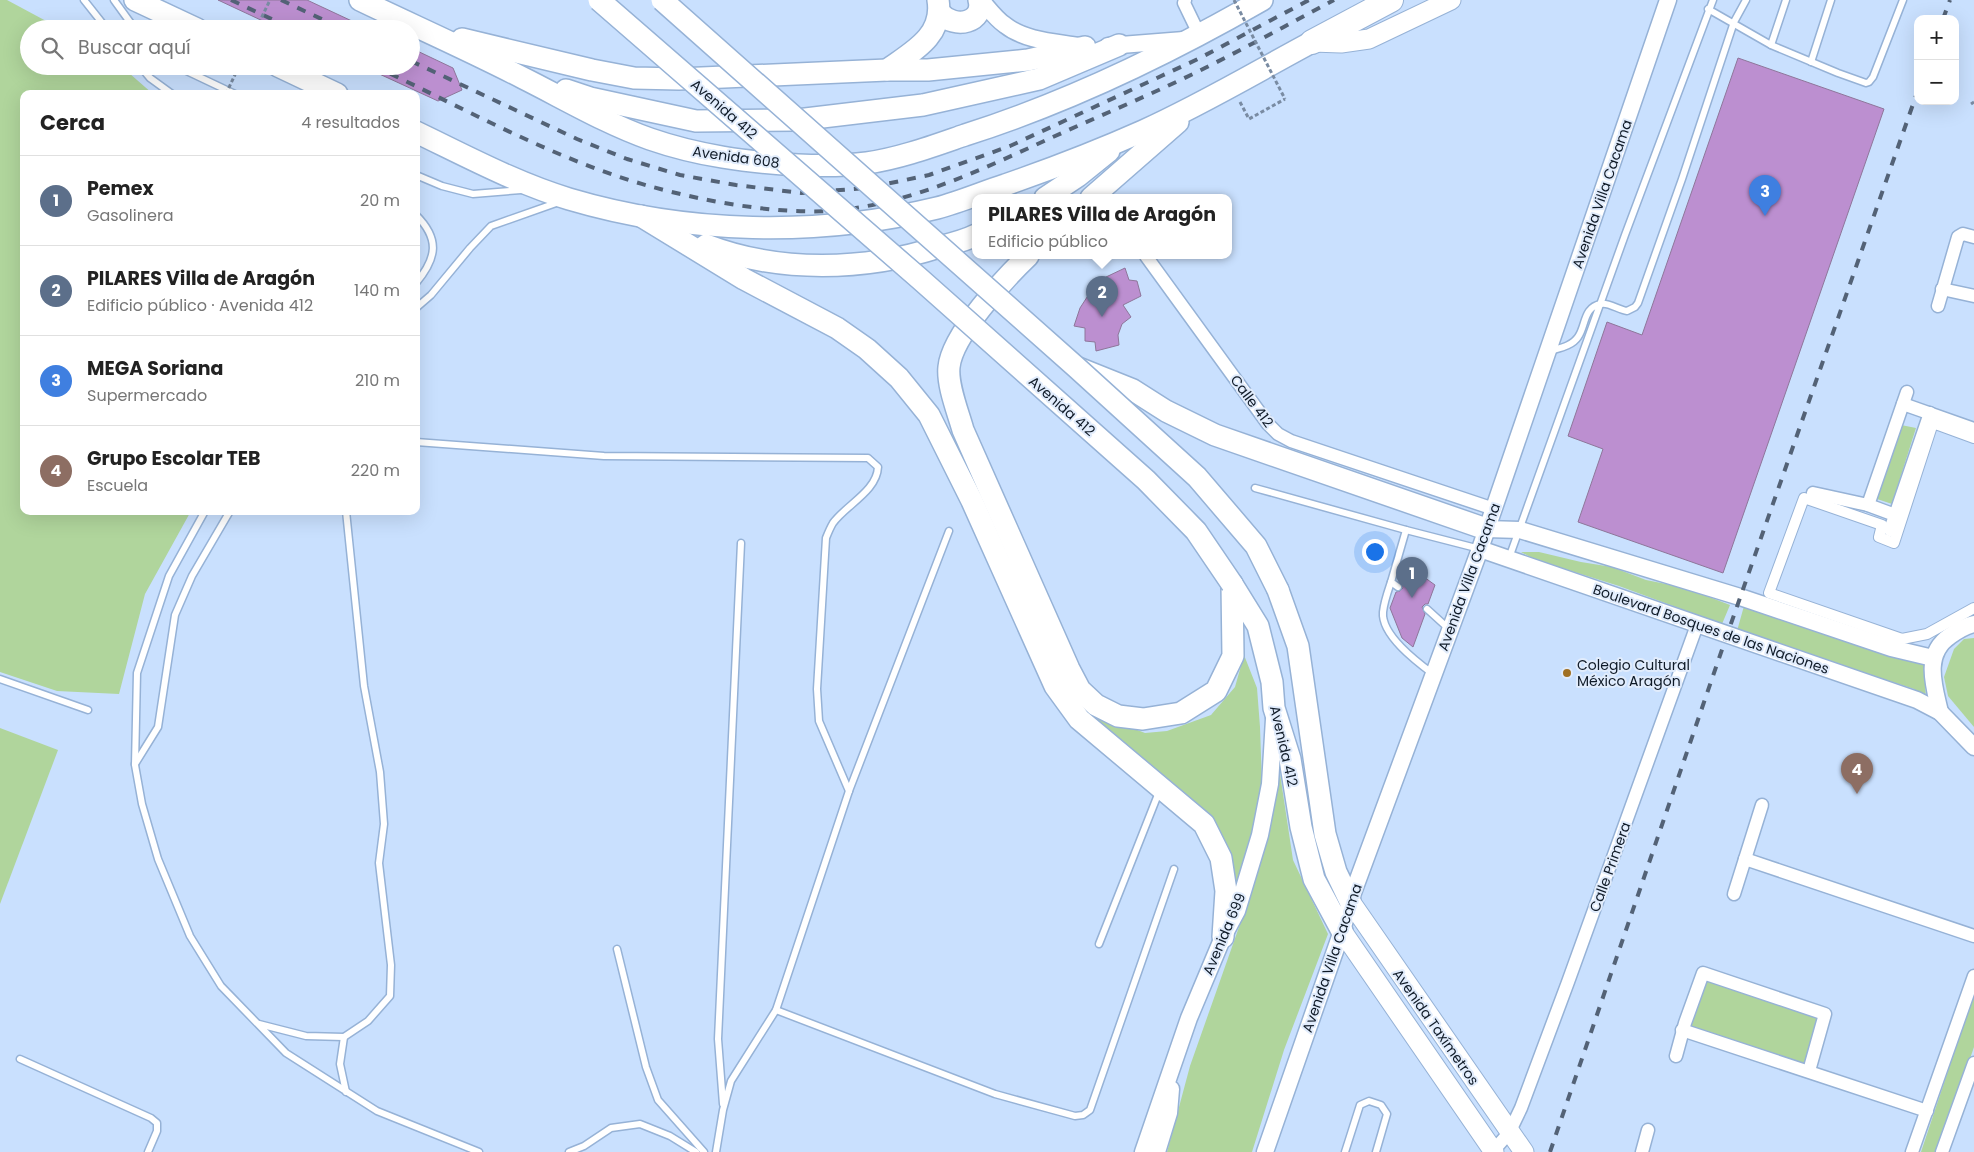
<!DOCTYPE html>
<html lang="es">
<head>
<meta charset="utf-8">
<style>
  :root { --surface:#fff; --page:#f2f2f2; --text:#222; --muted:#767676; --line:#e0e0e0; --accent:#a07023 }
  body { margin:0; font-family:Poppins,sans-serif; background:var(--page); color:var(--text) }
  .controls { position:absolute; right:15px; top:15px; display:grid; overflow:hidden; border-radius:10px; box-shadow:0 5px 20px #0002 }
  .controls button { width:45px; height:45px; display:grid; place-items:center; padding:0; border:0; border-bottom:1px solid var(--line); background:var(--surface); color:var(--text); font:25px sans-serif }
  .you { position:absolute; left:1374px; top:551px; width:18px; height:18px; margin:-12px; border:4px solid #fff; border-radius:50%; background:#1a73e8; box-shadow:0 0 0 8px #1a73e833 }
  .badge { display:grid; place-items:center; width:32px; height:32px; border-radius:50%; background:var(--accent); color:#fff; font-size:16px; font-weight:700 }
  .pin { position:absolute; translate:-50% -41px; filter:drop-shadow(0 1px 2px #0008) }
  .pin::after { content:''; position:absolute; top:26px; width:18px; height:15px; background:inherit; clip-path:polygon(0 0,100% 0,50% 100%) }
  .popup { position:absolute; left:972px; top:194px; width:260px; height:65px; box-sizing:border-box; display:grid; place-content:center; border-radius:10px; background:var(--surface); filter:drop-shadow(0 1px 4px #0005); font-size:16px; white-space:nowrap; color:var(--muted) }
  .popup b { font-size:19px; color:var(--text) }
  .popup::after { content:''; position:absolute; left:50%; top:100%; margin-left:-10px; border:10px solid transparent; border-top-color:var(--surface) }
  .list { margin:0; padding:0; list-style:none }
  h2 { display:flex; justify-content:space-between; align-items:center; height:65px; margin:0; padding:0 20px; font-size:21px }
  h2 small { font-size:16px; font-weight:400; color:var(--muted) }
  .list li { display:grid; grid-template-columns:32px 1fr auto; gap:15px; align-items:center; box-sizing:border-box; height:90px; padding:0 20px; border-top:1px solid var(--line) }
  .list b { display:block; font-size:19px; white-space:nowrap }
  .list p { margin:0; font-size:16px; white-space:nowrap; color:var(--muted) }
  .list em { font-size:16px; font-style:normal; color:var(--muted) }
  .icon { flex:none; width:28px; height:28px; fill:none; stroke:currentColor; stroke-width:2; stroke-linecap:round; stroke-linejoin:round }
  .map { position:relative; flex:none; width:1974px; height:1152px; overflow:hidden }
  .search { position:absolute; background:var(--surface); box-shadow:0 5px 20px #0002; left:20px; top:20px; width:400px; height:55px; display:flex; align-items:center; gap:12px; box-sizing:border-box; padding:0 18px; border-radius:28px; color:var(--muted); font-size:19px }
  .panel { position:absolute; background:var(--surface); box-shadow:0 5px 20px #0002; left:20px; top:90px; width:400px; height:425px; border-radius:10px }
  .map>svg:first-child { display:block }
</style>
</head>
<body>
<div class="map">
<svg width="1974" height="1152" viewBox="0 0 1974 1152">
  <rect width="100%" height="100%" fill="#c9e0fe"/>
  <!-- green -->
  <g fill="#b0d59c">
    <path d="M0 0H7L61 29H29V66H121L153 94H24V511H191L145 594 119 694 57 691 0 672Z"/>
    <path d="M1901 425 1916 428 1892 504 1877 499Z"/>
    <path d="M1521 552H1539L1581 562 1612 567 1646 580 1686 588 1730 605 1722 624 1619 586 1536 560Z"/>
    <path d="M1744 606 1885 655 1924 665 1926 699 1914 689 1737 631Z"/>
    <path d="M1974 638V727L1948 696 1944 677 1954 649 1964 639Z"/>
    <path d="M1244 655 1257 688 1260 727 1262 784 1250 844 1236 886 1233 865 1075 696 1107 718 1145 733 1167 731 1211 715 1235 687Z"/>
    <path d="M0 728 58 750 0 904Z"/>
    <path d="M1279 767 1293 860 1328 934 1284 1050 1252 1152H1167L1190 1066 1251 893Z"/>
    <path d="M1702 976 1822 1016 1805 1068 1685 1028Z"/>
    <path d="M1974 993V1047L1938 1152H1921Z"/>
  </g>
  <!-- building -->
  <g fill="#bc8fd0" stroke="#8e769a">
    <path d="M218 0H307L369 29H280Z"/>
    <path d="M411 48 453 68 462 90 438 101 362 66H411Z"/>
    <path d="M1738 58 1884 109 1723 573 1578 522 1603 449 1568 436 1607 322 1642 335Z"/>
    <path d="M1125 268 1129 280 1137 281 1141 296 1123 305 1131 317 1122 324 1118 335 1119 345 1096 351 1095 342 1085 341V328L1074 326 1080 308 1091 291 1106 277Z"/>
    <path d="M1406 564 1435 585 1428 604H1425L1422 607 1425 614 1413 647 1402 638 1390 608 1396 592 1400 591 1403 588 1400 582Z"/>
  </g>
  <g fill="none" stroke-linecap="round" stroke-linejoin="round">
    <!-- service casing -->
    <g stroke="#96b2d6" stroke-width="9">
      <g id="service">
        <path d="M84 0 107 29"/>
        <path d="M114 0 135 29"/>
        <path d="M1708 9 1771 45 1838 73 1866 83 1869 82 1873 77 1903 0"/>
        <path d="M1771 45 1786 0"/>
        <path d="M1811 62 1831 0"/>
        <path d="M140 66 150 78 172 94"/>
        <path d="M176 66 235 94"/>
        <path d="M416 175 442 186 473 194 521 190"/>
        <path d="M416 215C440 239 437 258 416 283"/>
        <path d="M416 308 431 295 470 248 491 226 559 202"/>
        <path d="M1550 351C1560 348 1572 346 1578 337 1586 326 1583 307 1601 304 1608 302 1619 310 1627 311L1635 307 1638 303 1682 179 1734 22 1746 0"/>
        <path d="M416 442 604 456 868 458 878 467C877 491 846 505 833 523 830 528 828 533 826 538L817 689 819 721 849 791"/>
        <path d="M1255 488 1406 530"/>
        <path d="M205 511 169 576 137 673 135 765 142 804 158 859 190 936 221 986 286 1053 377 1111 479 1152"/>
        <path d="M1509 558 1625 235 1713 0"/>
        <path d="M1391 582C1388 591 1384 602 1383 612 1381 635 1417 662 1433 674"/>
        <path d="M1398 587 1391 582 1406 530 1480 549"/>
        <path d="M1427 609 1449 629"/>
        <path d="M0 679 88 710"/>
        <path d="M135 764 158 727 175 615 192 576 230 511"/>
        <path d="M1099 944 1159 792"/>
        <path d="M617 949 646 1067 658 1100 704 1152"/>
        <path d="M776 1010 995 1094 1075 1116 1083 1115 1090 1110 1174 869"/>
        <path d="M259 1024 306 1036 344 1037 368 1021 390 996 391 965 379 863 384 824 380 772 364 686 346 511"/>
        <path d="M344 1037 340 1064 346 1092"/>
        <path d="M20 1059 151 1118 157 1123V1131L148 1152"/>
        <path d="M723 1104 718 1039 741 543"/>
        <path d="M569 1152 584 1146 611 1128 640 1124 670 1136 696 1152"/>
        <path d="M716 1152 723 1110 731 1081 776 1010 849 791 949 531"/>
        <path d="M1345 1152 1360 1105 1369 1101 1381 1105 1387 1114 1376 1152"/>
      </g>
    </g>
    <!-- pedestrian casing -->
    <g stroke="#96b2d6" stroke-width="12">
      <path id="pedestrian" d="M1974 438 1933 423 1894 543 1879 537 1882 525 1804 498 1769 593 1902 639 1927 634 1974 608"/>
    </g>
    <!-- minor casing -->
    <g stroke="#96b2d6" stroke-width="15">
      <g id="minor">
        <path d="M1185 0 1184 3 1199 34"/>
        <path d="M1146 256 1268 424 1278 434 1291 441 1494 509"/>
        <path d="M1942 289 1974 296"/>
        <path d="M1938 306 1958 237 1963 234 1974 237"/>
        <path d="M1903 404 1974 429"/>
        <path d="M1813 493 1868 505 1895 515"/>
        <path d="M1868 505 1907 392"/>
        <path d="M1890 530 1930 413"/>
        <path d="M1745 859 1974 936"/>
        <path d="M1734 894 1762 805"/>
        <path d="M1682 1030 1927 1111"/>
        <path d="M1676 1056 1685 1023 1703 973 1825 1014 1809 1071"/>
        <path d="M1493 1151 1509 1133 1521 1108 1568 982 1697 625"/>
        <path d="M1642 1152 1648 1130"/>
        <path d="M1912 1152 1974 976"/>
        <path d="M1942 1152 1974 1063"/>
      </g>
    </g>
    <!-- tertiary casing -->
    <g stroke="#96b2d6" stroke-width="19">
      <g id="tertiary">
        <path d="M981 0C988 8 996 19 1005 25 1025 41 1055 42 1079 46"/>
        <path d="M1108 46 1184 40"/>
        <path d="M1486 529 1520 530 1740 597 1891 648 1933 658"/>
        <path d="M1480 549 1917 700 1940 712 1974 747"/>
        <path d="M1940 712C1934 686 1923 654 1950 636 1957 631 1965 626 1974 624"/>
        <path d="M1143 1152 1189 1018 1223 937 1237 911 1260 835 1270 784 1274 719"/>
        <path d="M1157 1152 1169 1113 1171 1089"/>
        <path d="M1265 1152 1342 931 1350 901 1480 549 1668 0"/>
      </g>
    </g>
    <!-- secondary casing -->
    <g stroke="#96b2d6" stroke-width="21">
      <g id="secondary">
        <path d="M1312 42 1341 43 1369 39 1451 0"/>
        <path d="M1350 901 1524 1152"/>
        <path d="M1342 931 1494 1152"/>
      </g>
    </g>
    <!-- primary casing -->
    <g stroke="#96b2d6" stroke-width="24">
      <g id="primary">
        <path d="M940 13C955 30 985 22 979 0"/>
        <path d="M887 70C912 52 944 36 938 0"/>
        <path d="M1078 368 1133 390 1166 411 1215 435 1486 529"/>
        <path d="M1232 584 1258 626 1272 682 1274 708 1290 759 1301 827 1314 879 1342 931"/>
        <path d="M1278 590 1298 646 1325 834 1336 872 1350 901"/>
      </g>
    </g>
    <!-- trunk casing -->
    <g stroke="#96b2d6" stroke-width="24">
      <g id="trunk">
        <path d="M135 0 197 29"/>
        <path d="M360 0C414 26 469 50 523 78 565 99 605 123 650 139 699 156 747 162 798 165 821 166 845 166 867 163 901 158 933 146 965 135 1069 102 1168 54 1262 0"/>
        <path d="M462 39 592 70 634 78 679 79 887 70H928L1028 60 1085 47"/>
        <path d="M278 66 337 94"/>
        <path d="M566 90 590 98 696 121 797 120 923 105 1039 79 1119 45"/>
        <path d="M416 132C466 156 516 183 569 199 687 234 818 237 937 208 960 202 983 192 1005 185 1051 169 1098 151 1143 131 1201 105 1256 72 1312 42"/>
        <path d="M1045 198 1078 176 1109 151"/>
        <path d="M1091 198 1178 122"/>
        <path d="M641 216 744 279 837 328 867 349 899 378 929 415 972 501 1055 686 1079 719 1204 824 1221 858 1226 891 1223 937"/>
        <path d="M706 245C779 273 865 271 939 247 951 244 964 241 976 235"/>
        <path d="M1028 256C1005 278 952 335 949 367 947 385 958 412 963 430L1069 669 1080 690 1096 705 1118 716 1143 719 1181 713 1216 691 1233 656 1232 584"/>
      </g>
    </g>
    <!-- motorway casing -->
    <g stroke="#96b2d6" stroke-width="26">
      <path id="motorway" d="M1312 42 1391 0"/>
    </g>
    <!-- path -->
    <g stroke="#798ba2" stroke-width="3" stroke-dasharray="4 2.5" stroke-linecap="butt">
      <path d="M1240 102 1249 119 1285 99"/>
      <path d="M1971 104 1974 102"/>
    </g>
    <!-- service -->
    <use href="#service" stroke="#fff" stroke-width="6"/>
    <!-- pedestrian -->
    <use href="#pedestrian" stroke="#fff" stroke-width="10"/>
    <!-- minor -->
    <use href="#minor" stroke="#fff" stroke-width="12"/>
    <!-- tertiary -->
    <use href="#tertiary" stroke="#fff" stroke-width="16"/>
    <!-- secondary -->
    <use href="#secondary" stroke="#fff" stroke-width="19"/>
    <!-- primary -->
    <use href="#primary" stroke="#fff" stroke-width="21"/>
    <!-- trunk -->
    <use href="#trunk" stroke="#fff" stroke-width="21"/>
    <!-- motorway -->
    <use href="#motorway" stroke="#fff" stroke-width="24"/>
    <!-- rail -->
    <g stroke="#536276" stroke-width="4" stroke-dasharray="9 9" stroke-linecap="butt">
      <path d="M231 0 293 29"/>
      <path d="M281 0 343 29"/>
      <path d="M1943 19 1950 0"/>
      <path d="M411 61 577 139 627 159 680 175 736 185 801 193 867 188 929 175 1010 146 1198 59 1309 0"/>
      <path d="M374 66C464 108 553 159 649 186 703 201 773 214 829 211 913 205 988 166 1064 132 1111 111 1159 91 1205 68 1249 46 1291 23 1334 0"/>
      <path d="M1550 1152 1727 635 1918 90"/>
    </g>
    <!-- primary-bridge casing -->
    <g stroke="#96b2d6" stroke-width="24" stroke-linecap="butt">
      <g id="primary-bridge">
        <path d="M599 0 920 279 1146 480 1196 531 1232 584"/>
        <path d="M662 0 1076 367 1197 477 1256 546 1278 590"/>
      </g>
    </g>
    <!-- path-bridge -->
    <g stroke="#798ba2" stroke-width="3" stroke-dasharray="4 2.5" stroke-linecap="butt">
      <path d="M1234 0 1285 99"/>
      <path d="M256 29 270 0"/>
      <path d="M226 94 239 66"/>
    </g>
    <!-- primary-bridge -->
    <use href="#primary-bridge" stroke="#fff" stroke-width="21"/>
  </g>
  <!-- markers -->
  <circle fill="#a07023" stroke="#e1ecfc" stroke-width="2" cx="1567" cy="673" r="5"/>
  <g text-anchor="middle" stroke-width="4" stroke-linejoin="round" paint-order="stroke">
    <!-- street labels -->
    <g font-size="14" fill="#0f1a27" stroke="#e1ecfc">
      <text transform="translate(724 109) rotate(41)" y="5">Avenida 412</text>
      <text transform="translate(736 157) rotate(8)" y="5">Avenida 608</text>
      <text transform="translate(1602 194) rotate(-71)" y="5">Avenida Villa Cacama</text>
      <text transform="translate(1252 401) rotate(53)" y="5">Calle 412</text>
      <text transform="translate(1062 406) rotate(41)" y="5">Avenida 412</text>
      <text transform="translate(1469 577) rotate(-70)" y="5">Avenida Villa Cacama</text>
      <text transform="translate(1711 629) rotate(19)" y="5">Boulevard Bosques de las Naciones</text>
      <text transform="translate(1284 746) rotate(77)" y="5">Avenida 412</text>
      <text transform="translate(1610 867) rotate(-70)" y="5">Calle Primera</text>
      <text transform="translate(1224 934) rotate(-67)" y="5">Avenida 699</text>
      <text transform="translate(1332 958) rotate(-71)" y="5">Avenida Villa Cacama</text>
      <text transform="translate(1436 1027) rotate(55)" y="5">Avenida Taxímetros</text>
    </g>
    <!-- poi labels -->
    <g font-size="14" fill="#0f1a27" stroke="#e1ecfc" text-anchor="start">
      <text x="1577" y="670">Colegio Cultural<tspan x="1577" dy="16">México Aragón</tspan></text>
    </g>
  </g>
</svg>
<div class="controls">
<button>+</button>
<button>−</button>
</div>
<div class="you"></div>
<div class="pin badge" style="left:1412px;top:598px;background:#5c6f8a">1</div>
<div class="pin badge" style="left:1102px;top:317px;background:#5c6f8a">2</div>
<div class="popup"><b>PILARES Villa de Aragón</b>Edificio público</div>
<div class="pin badge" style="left:1765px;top:216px;background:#3f7fe0">3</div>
<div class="pin badge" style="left:1857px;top:794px;background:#8d6e63">4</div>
<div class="search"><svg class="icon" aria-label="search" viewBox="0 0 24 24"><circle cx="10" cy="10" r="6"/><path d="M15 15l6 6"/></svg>Buscar aquí</div>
<section class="panel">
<h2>Cerca<small>4 resultados</small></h2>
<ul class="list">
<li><span class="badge" style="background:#5c6f8a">1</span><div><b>Pemex</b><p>Gasolinera</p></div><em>20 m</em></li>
<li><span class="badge" style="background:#5c6f8a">2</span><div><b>PILARES Villa de Aragón</b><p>Edificio público · Avenida 412</p></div><em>140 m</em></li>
<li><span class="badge" style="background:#3f7fe0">3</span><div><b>MEGA Soriana</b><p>Supermercado</p></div><em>210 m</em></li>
<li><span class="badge" style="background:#8d6e63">4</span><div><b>Grupo Escolar TEB</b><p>Escuela</p></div><em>220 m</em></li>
</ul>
</section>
</div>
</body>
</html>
